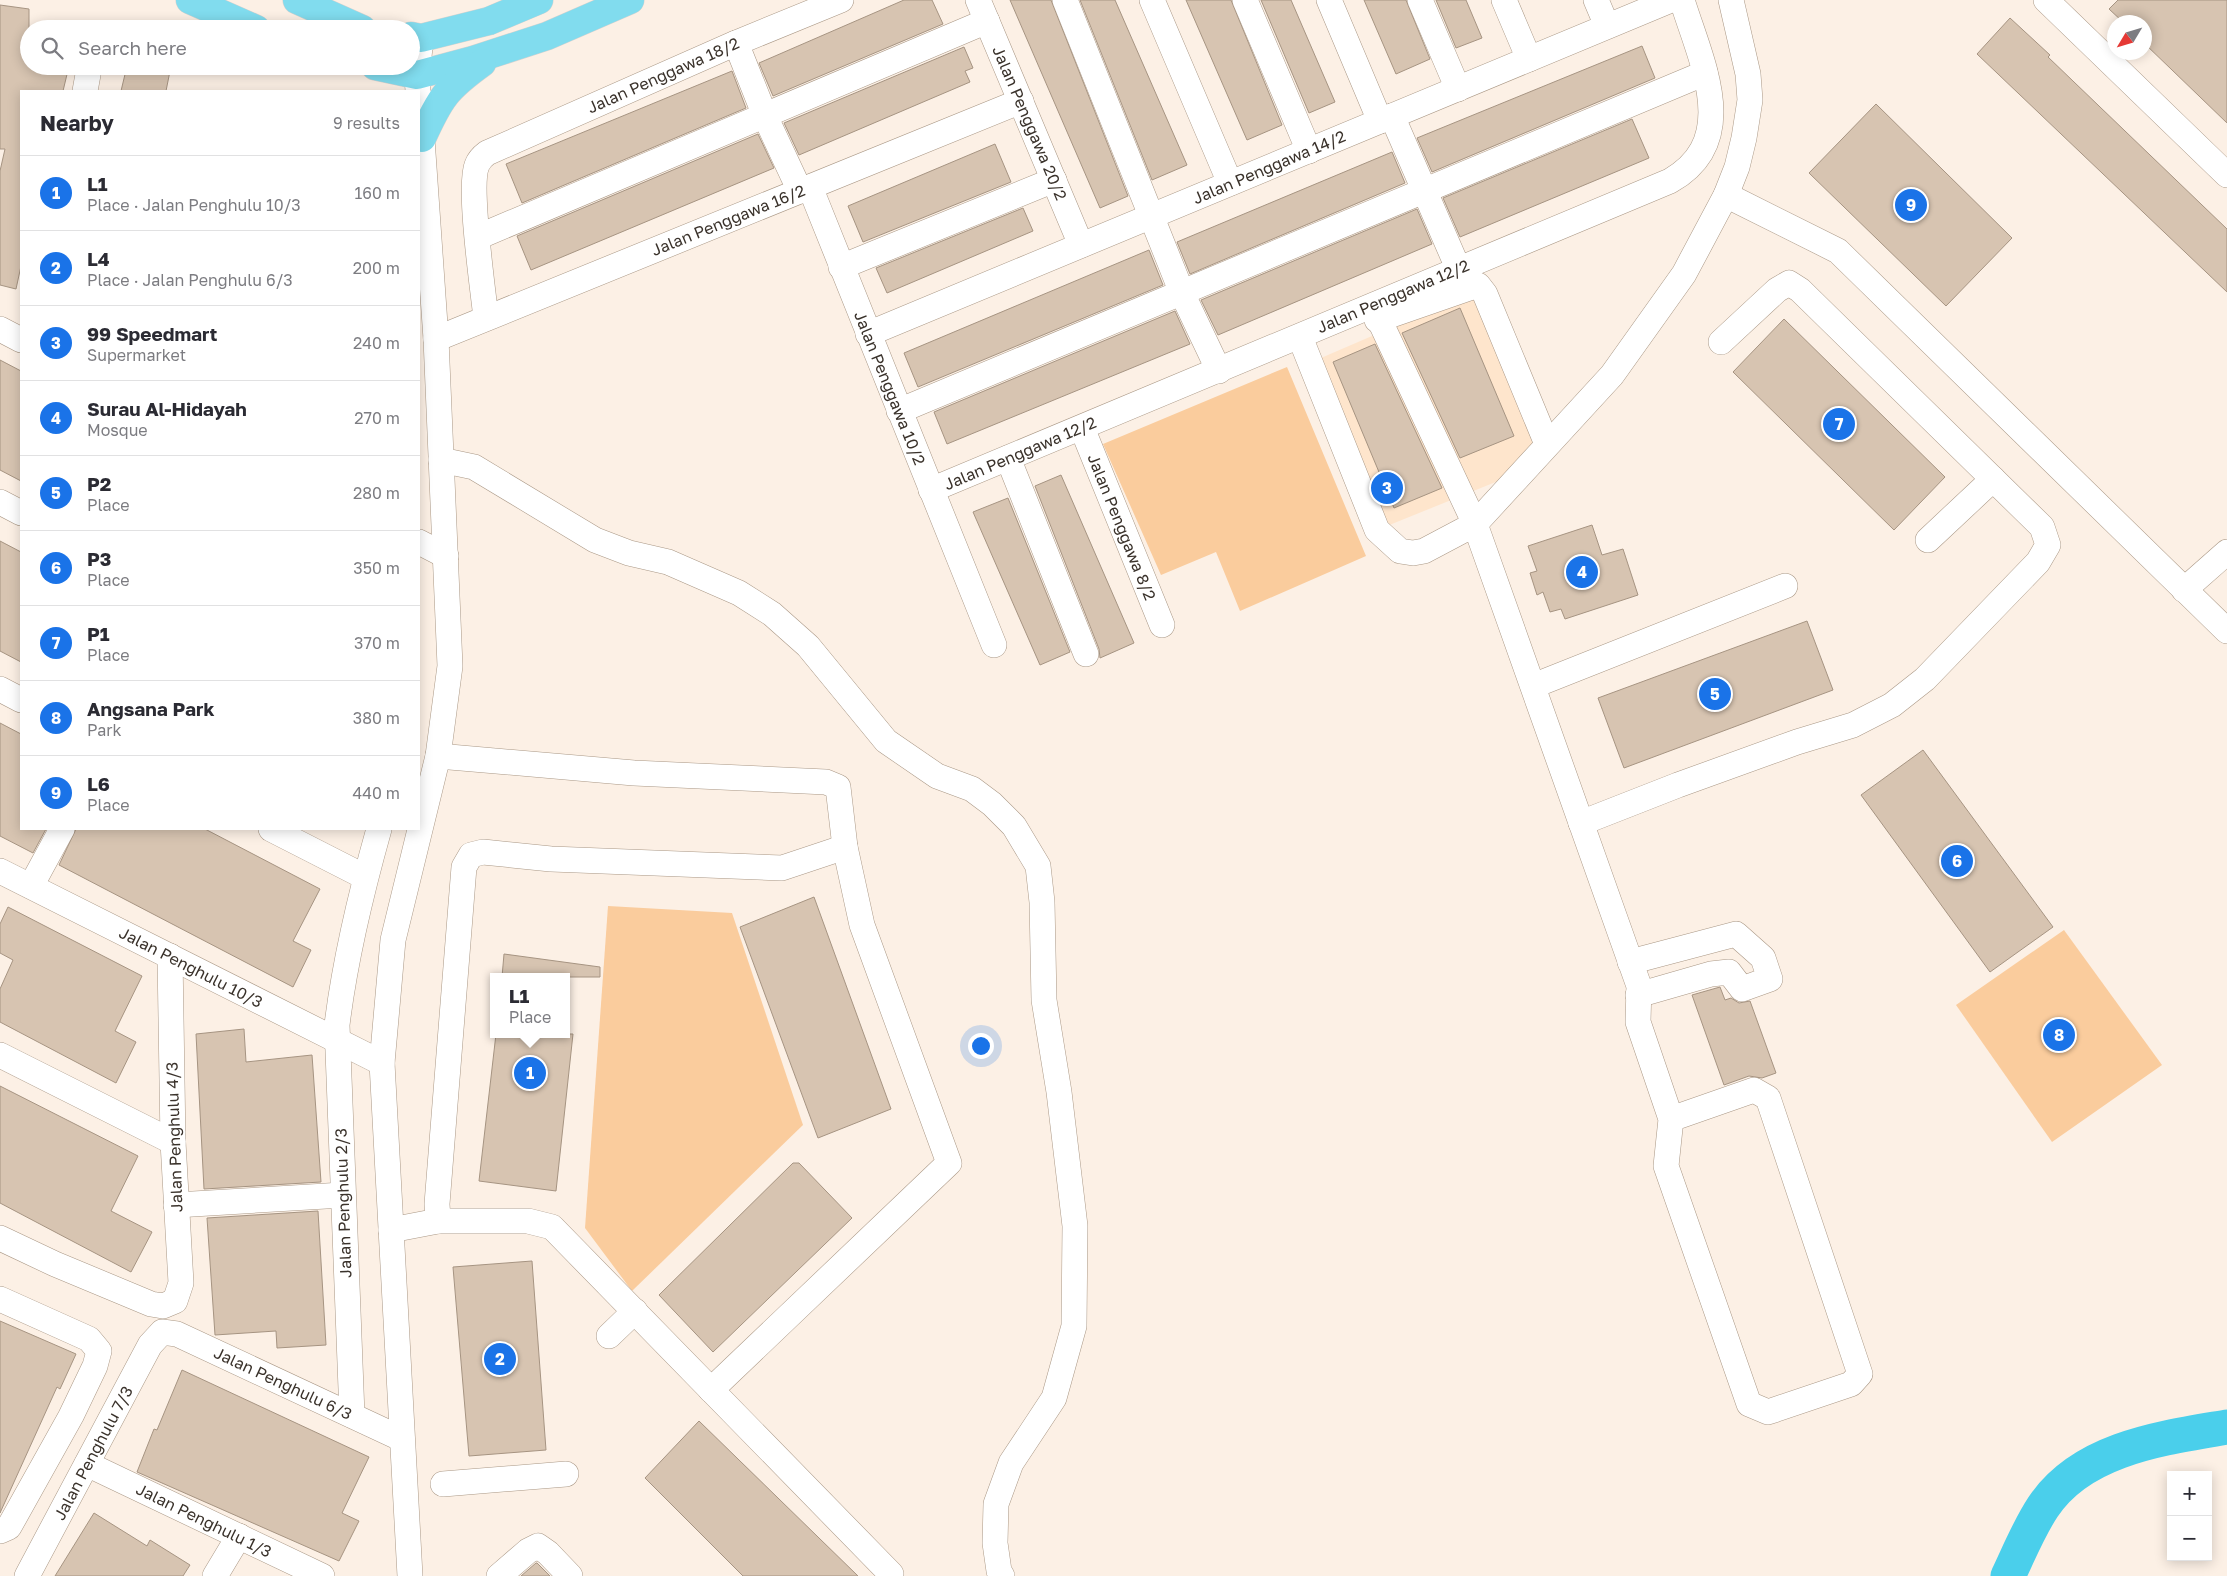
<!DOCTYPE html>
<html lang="en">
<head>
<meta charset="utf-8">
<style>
  :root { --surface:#fff; --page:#f7f7f7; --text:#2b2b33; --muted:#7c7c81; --line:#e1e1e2; --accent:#1a73e8 }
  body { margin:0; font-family:"Golos Text",sans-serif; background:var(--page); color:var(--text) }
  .controls { position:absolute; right:15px; bottom:15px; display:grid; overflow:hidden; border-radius:0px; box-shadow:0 2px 12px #0003 }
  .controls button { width:45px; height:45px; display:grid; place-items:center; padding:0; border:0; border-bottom:1px solid var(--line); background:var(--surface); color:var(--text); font:25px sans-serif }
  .compass { position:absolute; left:2107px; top:15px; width:45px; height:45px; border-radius:50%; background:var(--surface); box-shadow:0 2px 12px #0003; rotate:232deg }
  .you { position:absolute; left:980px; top:1045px; width:18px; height:18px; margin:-12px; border:4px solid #fff; border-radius:50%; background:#1a73e8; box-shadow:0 0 0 8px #1a73e833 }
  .badge { display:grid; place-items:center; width:32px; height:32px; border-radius:50%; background:var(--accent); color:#fff; font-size:16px; font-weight:700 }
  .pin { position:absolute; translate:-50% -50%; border:2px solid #fff; box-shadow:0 1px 5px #0006 }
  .popup { position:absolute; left:490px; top:973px; width:80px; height:65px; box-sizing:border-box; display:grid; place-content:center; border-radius:0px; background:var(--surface); filter:drop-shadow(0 1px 4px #0005); font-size:16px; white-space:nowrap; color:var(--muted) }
  .popup b { font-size:19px; color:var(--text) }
  .popup::after { content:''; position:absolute; left:50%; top:100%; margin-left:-10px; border:10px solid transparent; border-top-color:var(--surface) }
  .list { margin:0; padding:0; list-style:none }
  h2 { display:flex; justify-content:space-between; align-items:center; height:65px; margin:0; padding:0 20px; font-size:21px }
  h2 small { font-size:16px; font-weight:400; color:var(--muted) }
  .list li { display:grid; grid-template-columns:32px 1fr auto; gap:15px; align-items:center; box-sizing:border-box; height:75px; padding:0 20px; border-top:1px solid var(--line) }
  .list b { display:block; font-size:19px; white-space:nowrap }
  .list p { margin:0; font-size:16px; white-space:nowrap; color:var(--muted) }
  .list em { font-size:16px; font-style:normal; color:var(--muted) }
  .icon { flex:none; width:28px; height:28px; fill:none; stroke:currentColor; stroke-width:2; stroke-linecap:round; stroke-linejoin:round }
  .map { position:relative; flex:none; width:2227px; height:1576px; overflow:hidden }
  .search { position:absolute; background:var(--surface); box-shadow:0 2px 12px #0003; left:20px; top:20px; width:400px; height:55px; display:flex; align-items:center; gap:12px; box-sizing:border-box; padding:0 18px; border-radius:28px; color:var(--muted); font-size:19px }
  .panel { position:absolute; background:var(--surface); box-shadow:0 2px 12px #0003; left:20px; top:90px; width:400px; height:740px; border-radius:0px }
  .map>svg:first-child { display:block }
</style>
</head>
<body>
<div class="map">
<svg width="2227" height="1576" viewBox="0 0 2227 1576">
  <rect width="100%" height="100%" fill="#fcf0e5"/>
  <!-- built -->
  <path fill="#fee5cc" d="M1474 292 1537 445 1508 477 1382 528 1314 361Z"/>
  <!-- green -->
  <g fill="#facc9d">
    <path d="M1287 367 1366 556 1240 611 1216 552 1161 575 1103 444Z"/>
    <path d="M608 906 732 913 803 1125 632 1291 585 1228Z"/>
    <path d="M2064 930 2162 1065 2052 1142 1956 1005Z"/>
  </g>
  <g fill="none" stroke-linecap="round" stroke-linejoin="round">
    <!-- river -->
    <path stroke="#4acfeb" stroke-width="35" d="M2008 1576C2019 1553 2029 1528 2043 1507 2082 1448 2163 1438 2227 1427"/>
  </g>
  <!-- building -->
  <g fill="#d7c4b1" stroke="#a69482">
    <path d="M904 0H932L943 24 773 96 759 63Z"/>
    <path d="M1010 0H1051L1128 196 1100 208Z"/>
    <path d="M1080 0H1115L1187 165 1152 180Z"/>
    <path d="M1186 0H1231L1282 125 1247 140Z"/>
    <path d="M1261 0H1291L1335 102 1309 113Z"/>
    <path d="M1364 0H1406L1430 59 1396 74Z"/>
    <path d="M1436 0H1466L1482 38 1456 48Z"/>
    <path d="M2118 0H2227V123L2144 43V22H2123L2109 9Z"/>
    <path d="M0 5 29 9V66H69L63 91H21V266L16 289 0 285V171L5 149H0Z"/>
    <path d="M2010 18 2050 55 2048 57 2227 229V292L1977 54Z"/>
    <path d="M1642 46 1655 78 1432 172 1417 138Z"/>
    <path d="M964 47 973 68 965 71 970 82 799 155 784 123Z"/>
    <path d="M127 66H171L166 91H121Z"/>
    <path d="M732 71 746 108 522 203 506 164Z"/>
    <path d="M1876 104 2012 238 1946 306 1809 173Z"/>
    <path d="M1632 119 1649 158 1460 237 1443 198Z"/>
    <path d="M758 134 774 168 531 270 517 236Z"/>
    <path d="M995 144 1011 182 863 242 848 206Z"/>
    <path d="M1392 152 1405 183 1190 274 1177 242Z"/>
    <path d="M1023 208 1033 231 887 293 876 268Z"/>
    <path d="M1417 209 1432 244 1218 335 1201 300Z"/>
    <path d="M1149 250 1163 285 918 387 904 353Z"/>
    <path d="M1460 308 1514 436 1460 458 1402 333Z"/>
    <path d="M1175 311 1190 344 947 444 934 412Z"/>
    <path d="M1784 319 1945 477 1894 530 1733 372Z"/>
    <path d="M1375 344 1442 488 1394 508 1333 362Z"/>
    <path d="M0 360 21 371V481L0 470Z"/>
    <path d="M1061 475 1134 643 1100 658 1099 649 1035 486Z"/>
    <path d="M1008 498 1070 652 1040 665 973 512Z"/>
    <path d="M1592 525 1602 555 1623 549 1638 595 1565 619 1561 609 1550 612 1543 592 1537 595 1530 573 1537 571 1528 546Z"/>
    <path d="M0 541 21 552V662L0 651Z"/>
    <path d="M1807 621 1833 690 1624 768 1598 698Z"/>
    <path d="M0 723 21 734V829H46L33 853 0 836Z"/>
    <path d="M1923 750 2053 927 1990 972 1861 795Z"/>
    <path d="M76 829H205L320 889 293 941 311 950 293 987 59 865Z"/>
    <path d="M814 897 891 1109 818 1138 740 927Z"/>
    <path d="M8 907 142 976 115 1031 136 1042 116 1083 0 1022V989L13 960 0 953V924Z"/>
    <path d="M504 954 600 967V977H502Z"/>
    <path d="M1720 987 1725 1000 1731 998 1739 1003 1750 1001 1776 1073 1762 1078 1749 1076 1724 1085 1692 995Z"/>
    <path d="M244 1029 246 1062 312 1055 321 1182 204 1189 196 1034Z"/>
    <path d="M496 1034H573L556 1191 479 1181Z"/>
    <path d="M0 1086 138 1156 111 1211 152 1232 131 1272 0 1203Z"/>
    <path d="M793 1163H799L852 1218 713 1352 659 1295Z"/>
    <path d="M318 1211 326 1345 277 1348 276 1331 215 1335 207 1218Z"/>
    <path d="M532 1261 546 1450 469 1456 453 1267Z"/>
    <path d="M0 1321 76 1354 60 1389 57 1387 0 1513Z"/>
    <path d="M182 1370 369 1457 342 1513 359 1521 339 1561 137 1472 154 1429 157 1430Z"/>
    <path d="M699 1421 858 1576H743L645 1478Z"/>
    <path d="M94 1513 147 1546 150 1540 190 1565 183 1576H55Z"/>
    <path d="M537 1563 550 1576H521L536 1563Z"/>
  </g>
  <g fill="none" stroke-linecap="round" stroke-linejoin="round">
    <!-- minor casing -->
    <g stroke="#aa9886" stroke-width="26">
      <g id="minor">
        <path d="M978 0 1081 245"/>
        <path d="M1065 0 1182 293 1219 371"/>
        <path d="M1152 0 1230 183"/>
        <path d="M1245 0 1309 151"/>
        <path d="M1329 0 1380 121"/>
        <path d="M1420 0 1458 89"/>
        <path d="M1504 0 1529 59"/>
        <path d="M1596 0 1607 26"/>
        <path d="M2046 0 2227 175"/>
        <path d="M736 43 765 116 800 191"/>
        <path d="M85 91 89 69"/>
        <path d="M418 91 417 75 421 38"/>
        <path d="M1392 116 1458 268"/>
        <path d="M810 187 994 645"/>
        <path d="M1726 195 1838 251 2227 631"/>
        <path d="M478 237 987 21"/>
        <path d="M841 267 1054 180"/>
        <path d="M486 318C483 290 468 186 477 165 479 160 483 156 487 153L736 43 841 0"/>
        <path d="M1379 319 1475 524 1639 986 1638 1022 1671 1119 1666 1166 1749 1404 1768 1412 1851 1384 1860 1374 1768 1098 1754 1090 1671 1119"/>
        <path d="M1377 320 1478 285 1485 294 1547 444"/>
        <path d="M0 329 21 340"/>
        <path d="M868 334 1671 0"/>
        <path d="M1300 337 1377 530 1400 551 1413 553 1424 551 1475 524 1612 375 1684 274 1726 195 1737 167 1744 138 1750 100 1748 74 1731 0"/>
        <path d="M436 339 1021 101"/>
        <path d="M899 411 1705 73"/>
        <path d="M1082 428 1162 625"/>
        <path d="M1008 458 1086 654"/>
        <path d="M441 460 474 467 595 540 629 553 668 562 739 593 772 614 808 646 886 741 937 776 972 789 992 804 1014 826 1038 866 1042 902 1044 1000 1059 1092 1075 1226 1074 1326 1054 1398 1011 1463 996 1504 995 1543 999 1571 1002 1576"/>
        <path d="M931 490C1178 388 1423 282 1670 181 1742 140 1701 62 1682 0"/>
        <path d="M0 502 21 513"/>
        <path d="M1928 540 1993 479"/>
        <path d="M419 542 446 556"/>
        <path d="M2184 590 2227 552"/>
        <path d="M1533 686 1785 586"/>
        <path d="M0 689 21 700"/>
        <path d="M438 756 634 773 826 782 838 787 845 847 862 925 949 1163 711 1390"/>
        <path d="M1581 823 1678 785 1797 742 1853 725 1892 705 1925 679 2038 562 2048 545 2042 527 1800 290 1789 283 1777 290 1721 342"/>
        <path d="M271 829 365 877"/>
        <path d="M0 871 382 1063"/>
        <path d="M31 886 62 829"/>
        <path d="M1630 962 1736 934 1763 958 1770 979 1742 989 1729 972 1711 974 1638 995"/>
        <path d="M0 1055 173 1142"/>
        <path d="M176 1205 343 1195"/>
        <path d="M438 1221 437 1204 464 867 471 855 483 852 551 859 782 868 845 847"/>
        <path d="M391 1230 438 1221H528L552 1227 891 1574"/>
        <path d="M0 1238 55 1264 151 1304 163 1306 175 1301 181 1283 173 1142 170 956"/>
        <path d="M0 1299 89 1339 99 1351 95 1366 71 1416 9 1527 0 1531"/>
        <path d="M609 1336 635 1311"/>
        <path d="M352 1415 337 1025C345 959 361 893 379 829"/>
        <path d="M87 1464 322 1576"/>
        <path d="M443 1484 566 1474"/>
        <path d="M27 1576 150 1345 162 1332 177 1334 402 1439"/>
        <path d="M215 1576 239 1536"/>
        <path d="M410 1576 382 1063 393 940 438 756 450 666 436 339 419 96"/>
        <path d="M499 1576 528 1551 538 1546 548 1553 570 1576"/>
      </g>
    </g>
    <!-- major casing -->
    <g stroke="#d4d2d0" stroke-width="29">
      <g id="major">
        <path d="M190 0 256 29"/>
        <path d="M297 0 362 29"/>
        <path d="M411 36 421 38 489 21 539 0"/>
        <path d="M375 66 417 75 473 60 547 36 630 0"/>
        <path d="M422 138C440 98 446 89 482 63"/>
      </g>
    </g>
    <!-- minor -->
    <use href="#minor" stroke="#fff" stroke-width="25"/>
    <!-- major -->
    <use href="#major" stroke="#81dcee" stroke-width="28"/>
  </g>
  <g text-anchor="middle" stroke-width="4" stroke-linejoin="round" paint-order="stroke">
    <!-- street labels -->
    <g font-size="16" fill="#3a322b" stroke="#fff">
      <text transform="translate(663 75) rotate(-24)" y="6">Jalan Penggawa 18/2</text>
      <text transform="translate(1030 123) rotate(67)" y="6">Jalan Penggawa 20/2</text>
      <text transform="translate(1269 167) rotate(-23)" y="6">Jalan Penggawa 14/2</text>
      <text transform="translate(728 220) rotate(-22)" y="6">Jalan Penggawa 16/2</text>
      <text transform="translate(1393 296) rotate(-23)" y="6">Jalan Penggawa 12/2</text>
      <text transform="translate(890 388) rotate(68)" y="6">Jalan Penggawa 10/2</text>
      <text transform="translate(1020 453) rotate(-23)" y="6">Jalan Penggawa 12/2</text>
      <text transform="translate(1122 527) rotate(68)" y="6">Jalan Penggawa 8/2</text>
      <text transform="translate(191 967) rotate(27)" y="6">Jalan Penghulu 10/3</text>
      <text transform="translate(174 1137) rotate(-92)" y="6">Jalan Penghulu 4/3</text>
      <text transform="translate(343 1203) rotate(-92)" y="6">Jalan Penghulu 2/3</text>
      <text transform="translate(283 1383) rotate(25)" y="6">Jalan Penghulu 6/3</text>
      <text transform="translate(93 1453) rotate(-62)" y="6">Jalan Penghulu 7/3</text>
      <text transform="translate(204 1520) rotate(26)" y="6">Jalan Penghulu 1/3</text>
    </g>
  </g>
</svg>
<div class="controls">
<button>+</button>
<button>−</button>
</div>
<svg class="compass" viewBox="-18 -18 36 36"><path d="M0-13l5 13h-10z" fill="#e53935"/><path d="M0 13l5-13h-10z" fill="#7c7c81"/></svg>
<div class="you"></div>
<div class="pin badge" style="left:530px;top:1073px">1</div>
<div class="popup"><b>L1</b>Place</div>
<div class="pin badge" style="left:500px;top:1359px">2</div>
<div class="pin badge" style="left:1387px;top:488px">3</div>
<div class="pin badge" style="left:1582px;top:572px">4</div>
<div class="pin badge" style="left:1715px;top:694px">5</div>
<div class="pin badge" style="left:1957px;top:861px">6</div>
<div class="pin badge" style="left:1839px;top:424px">7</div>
<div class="pin badge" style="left:2059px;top:1035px">8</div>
<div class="pin badge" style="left:1911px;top:205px">9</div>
<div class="search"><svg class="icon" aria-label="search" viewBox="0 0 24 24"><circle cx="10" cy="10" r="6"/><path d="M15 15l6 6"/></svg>Search here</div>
<section class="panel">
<h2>Nearby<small>9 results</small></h2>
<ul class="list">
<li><span class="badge">1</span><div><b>L1</b><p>Place · Jalan Penghulu 10/3</p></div><em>160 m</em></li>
<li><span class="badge">2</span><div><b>L4</b><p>Place · Jalan Penghulu 6/3</p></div><em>200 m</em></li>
<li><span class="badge">3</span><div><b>99 Speedmart</b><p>Supermarket</p></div><em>240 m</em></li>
<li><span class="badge">4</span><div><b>Surau Al-Hidayah</b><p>Mosque</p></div><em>270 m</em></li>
<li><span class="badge">5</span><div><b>P2</b><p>Place</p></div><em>280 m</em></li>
<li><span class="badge">6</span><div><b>P3</b><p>Place</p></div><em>350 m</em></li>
<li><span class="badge">7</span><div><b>P1</b><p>Place</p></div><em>370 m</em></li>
<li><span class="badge">8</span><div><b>Angsana Park</b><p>Park</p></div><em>380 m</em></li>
<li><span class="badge">9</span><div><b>L6</b><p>Place</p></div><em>440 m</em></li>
</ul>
</section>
</div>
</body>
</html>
